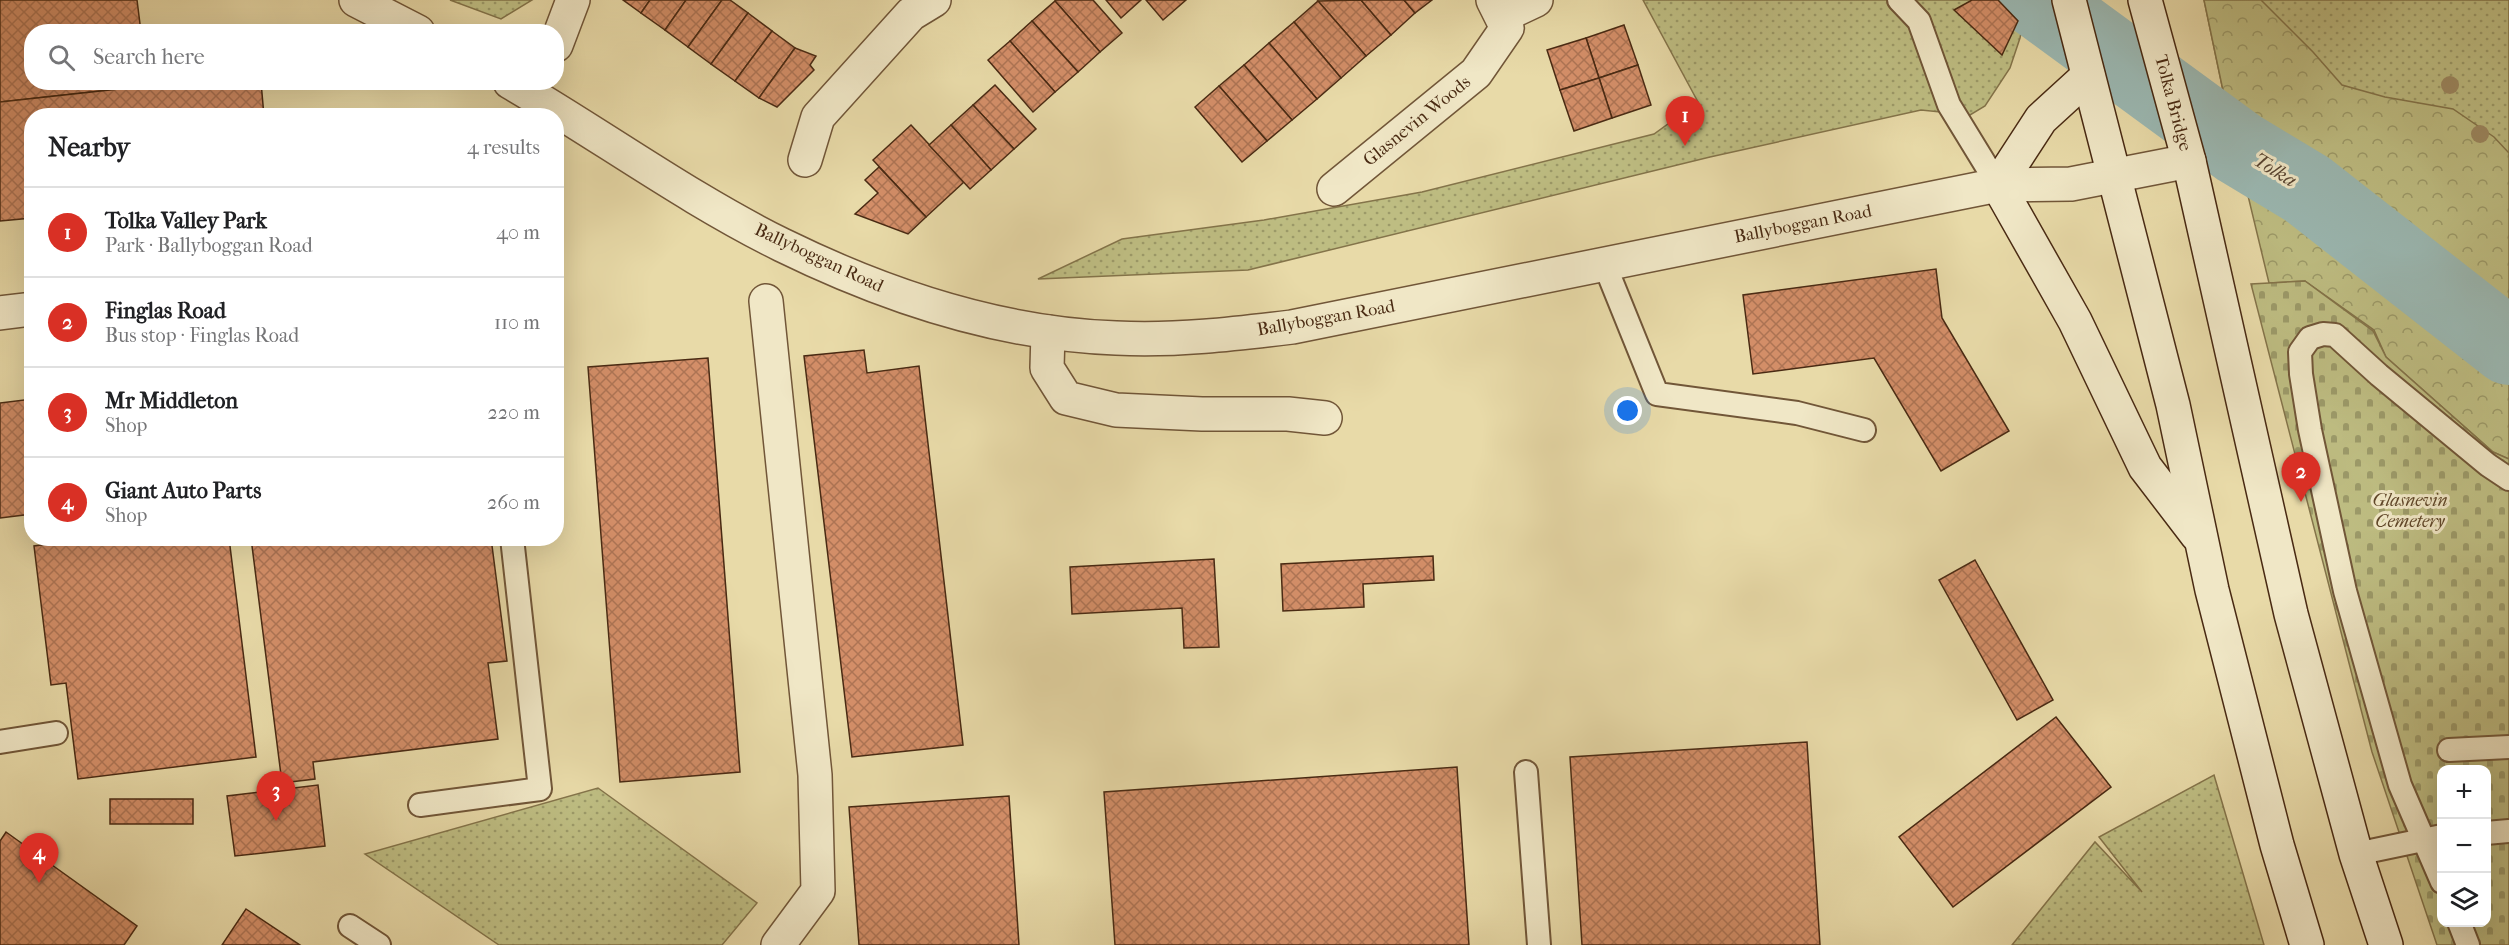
<!DOCTYPE html>
<meta charset="utf-8">
<style>
:root{--surface:#fff;--page:#f2f2f2;--text:#202124;--muted:#757577;--line:#e0e0e0;--accent:#d93025}
body{margin:0;font-family:"IM FELL French Canon",serif;background:var(--page);color:var(--text)}
.controls{position:absolute;right:18px;bottom:18px;display:grid;overflow:hidden;border-radius:12px;box-shadow:0 6px 24px #0002}
.controls button{width:54px;height:54px;display:grid;place-items:center;padding:0;border:0;border-bottom:2px solid var(--line);background:var(--surface);color:var(--text);font:30px sans-serif}
.you{position:absolute;left:1628px;top:411px;width:21px;height:21px;margin:-15px;border:4px solid #fff;border-radius:50%;background:#1a73e8;box-shadow:0 0 0 9px #1a73e833}
.badge{display:grid;place-items:center;width:39px;height:39px;border-radius:50%;background:var(--accent);color:#fff;font-size:20px;font-weight:700}
.pin{position:absolute;translate:-50% -50px;filter:drop-shadow(0 2px 3px #0008)}
.pin::after{content:'';position:absolute;top:32px;width:21px;height:18px;background:inherit;clip-path:polygon(0 0,100% 0,50% 100%)}
.list{margin:0;padding:0;list-style:none}
h2{display:flex;justify-content:space-between;align-items:center;height:78px;margin:0;padding:0 24px;font-size:26px}
h2 small{font-size:20px;font-weight:400;color:var(--muted)}
.list li{display:grid;grid-template-columns:39px 1fr auto;gap:18px;align-items:center;box-sizing:border-box;height:90px;padding:0 24px;border-top:2px solid var(--line)}
.list b{display:block;font-size:22px;white-space:nowrap}
.list p{margin:0;font-size:20px;white-space:nowrap;color:var(--muted)}
.list em{font-size:20px;font-style:normal;color:var(--muted)}
.icon{flex:none;width:33px;height:33px;fill:none;stroke:currentColor;stroke-width:2;stroke-linecap:round;stroke-linejoin:round}
.map{position:relative;flex:none;width:2509px;height:945px;overflow:hidden}
.search{position:absolute;background:var(--surface);box-shadow:0 6px 24px #0002;left:24px;top:24px;width:540px;height:66px;display:flex;align-items:center;gap:15px;box-sizing:border-box;padding:0 21px;border-radius:24px;color:var(--muted);font-size:22px}
.panel{position:absolute;background:var(--surface);box-shadow:0 6px 24px #0002;left:24px;top:108px;width:540px;height:438px;border-radius:24px}
.map>svg:first-child{display:block}
</style>
<div class="map">
<svg width="2509" height="945" viewBox="0 0 2509 945">
<defs>
<pattern id="grass-dots" width="8" height="8" patternUnits="userSpaceOnUse" patternTransform="scale(1.5)"><rect width="8" height="8" fill="#bebd82"/><path d="M2 2h.1M6 6h.1" fill="none" stroke="#9c9a69" stroke-width="1.8" stroke-linecap="round"/></pattern>
<pattern id="forest-crowns" width="20" height="18" patternUnits="userSpaceOnUse" patternTransform="scale(1.5)"><rect width="20" height="18" fill="#bebd82"/><path d="M2 6a3 3 0 1 1 6 0M12 15a3 3 0 1 1 6 0" fill="none" stroke="#9c9a69"/></pattern>
<pattern id="cemetery-stones" width="16" height="16" patternUnits="userSpaceOnUse" patternTransform="scale(1.5)"><rect width="16" height="16" fill="#bebd82"/><path d="M2 7V4a2 2 0 0 1 4 0v3zM10 15v-3a2 2 0 0 1 4 0v3z" fill="#9c9a69"/></pattern>
<pattern id="building-cross-hatch" width="8" height="8" patternUnits="userSpaceOnUse" patternTransform="scale(1.5)"><rect width="8" height="8" fill="#d38e68"/><path d="M0 0l8 8M0 8l8-8" fill="none" stroke="#ad7454"/></pattern>
</defs>
<rect width="100%" height="100%" fill="#e8daa8"/>
<filter id="stains"><feTurbulence type="fractalNoise" baseFrequency=".00333" numOctaves="4"/><feColorMatrix values="0 0 0 0 .2 0 0 0 0 .09 0 0 0 0 .02 0 0 0 .5 -.17"/></filter>
<radialGradient id="worn" r=".72"><stop offset=".6" stop-color="#630" stop-opacity="0"/><stop offset="1" stop-color="#630" stop-opacity=".3"/></radialGradient>
<g fill="url(#grass-dots)" stroke="#84744a" stroke-width="1.5">
<path d="M450,0H532L501,19Z"/>
<path d="M1643,0H2022L2025,13L2020,38L2010,68L1985,106L1970,115L1921,110L1710,157L1248,270L1038,279L1122,239L1264,220L1422,192L1654,134L1698,102Z"/>
<path d="M2204,0H2509V459L2493,452L2386,357L2374,330L2305,281L2225,100Z"/>
<path d="M2214,775L2264,945H2012L2095,842L2142,892L2099,837Z"/>
<path d="M598,788L757,903L722,945H499L365,854Z"/>
</g>
<path fill="url(#forest-crowns)" stroke="#84744a" stroke-width="1.5" d="M2204,0H2261L2313,52L2342,85L2385,97L2453,109L2494,137L2509,153V459L2493,452L2386,357L2374,330L2305,281L2269,283L2225,100Z"/>
<path fill="url(#cemetery-stones)" stroke="#84744a" stroke-width="1.5" fill-rule="evenodd" d="M2305,281L2373,331L2386,357L2493,452L2509,459V945H2437L2372,752L2251,284ZM2442,770H2486V922H2442Z"/>
<g fill="none" stroke-linecap="round" stroke-linejoin="round">
<path stroke="#9bb8b2" stroke-width="76" d="M2037,0L2239,148L2307,189L2509,347"/>
</g>
<g fill="url(#building-cross-hatch)" stroke="#492a13" stroke-width="1.5">
<path d="M0,0H137L141,32H32V82H146V86L0,102Z"/>
<path d="M623,0H650L641,13Z"/>
<path d="M650,0H686L665,30L641,13Z"/>
<path d="M686,0H722L688,47L665,30Z"/>
<path d="M722,0H730L748,13L711,64L688,47Z"/>
<path d="M1056,0H1093L1122,33L1100,52L1055,1Z"/>
<path d="M1106,0H1141L1121,18Z"/>
<path d="M1146,0H1186L1163,20Z"/>
<path d="M1361,0L1391,35L1366,56L1318,1Z"/>
<path d="M1361,0H1404L1415,13L1391,35Z"/>
<path d="M1404,0H1432L1415,13Z"/>
<path d="M1972,0H1998L2018,21L2002,55L1954,10Z"/>
<path d="M1055,1L1100,52L1078,72L1032,21Z"/>
<path d="M1318,1L1366,56L1341,78L1294,22Z"/>
<path d="M748,13L772,31L735,81L711,64Z"/>
<path d="M1032,21L1078,72L1055,92L1010,41Z"/>
<path d="M1294,22L1341,78L1317,99L1269,43Z"/>
<path d="M1624,25L1638,65L1599,78L1586,38Z"/>
<path d="M772,31L795,48L759,98L735,81Z"/>
<path d="M1586,38L1599,78L1560,90L1547,50Z"/>
<path d="M1010,41L1055,92L1033,112L988,60Z"/>
<path d="M1269,43L1317,99L1292,120L1244,65Z"/>
<path d="M795,48L816,56L810,65L814,70L777,107L759,98Z"/>
<path d="M1244,65L1292,120L1267,141L1219,86Z"/>
<path d="M1638,65L1651,105L1612,118L1599,78Z"/>
<path d="M1599,78L1612,118L1574,131L1560,90Z"/>
<path d="M183,82H261L264,116H32V218L0,221V102Z"/>
<path d="M995,85L1036,129L1014,149L973,105Z"/>
<path d="M1219,86L1267,141L1242,162L1195,107Z"/>
<path d="M973,105L1014,149L991,170L951,125Z"/>
<path d="M911,125L964,182L926,217L873,160Z"/>
<path d="M951,125L991,170L970,189L929,145Z"/>
<path d="M879,167L926,217L908,234L855,214L878,193L865,180Z"/>
<path d="M1936,269L1942,318L2009,431L1941,471L1874,358L1753,374L1743,295Z"/>
<path d="M864,350L867,373L919,366L963,745L852,757L804,356Z"/>
<path d="M708,358L740,772L620,782L588,367Z"/>
<path d="M32,399V514L0,518V403Z"/>
<path d="M92,538H229L256,757L78,779L66,683L51,685L34,546Z"/>
<path d="M251,538H491L507,661L488,663L498,739L313,762L315,779L282,783Z"/>
<path d="M1433,556L1434,580L1363,584L1364,607L1283,611L1281,564Z"/>
<path d="M1214,559L1219,647L1184,648L1182,608L1072,614L1070,567Z"/>
<path d="M1975,560L2053,700L2017,720L1939,580Z"/>
<path d="M2056,717L2111,787L1953,907L1899,837Z"/>
<path d="M1807,742L1820,945H1582L1570,757Z"/>
<path d="M1457,767L1469,945H1115L1104,792Z"/>
<path d="M318,785L325,846L235,856L227,796Z"/>
<path d="M1009,796L1019,945H859L849,807Z"/>
<rect x="110" y="799" width="83" height="25"/>
<path d="M6,832L137,926L124,945H0V841Z"/>
<path d="M246,909L300,945H222Z"/>
</g>
<g fill="none" stroke-linecap="round" stroke-linejoin="round">
<g stroke="#715638" stroke-width="26">
<g id="service">
<path d="M1899,0L1919,21L1949,105L1998,185"/>
<path d="M1604,263L1657,394L1797,413L1864,430"/>
<path d="M0,742L56,733"/>
<path d="M2449,750L2509,747"/>
<path d="M1526,772L1539,945"/>
<path d="M420,805L540,789L512,538"/>
<path d="M2486,833L2509,831"/>
<path d="M2356,854L2442,836"/>
<path d="M2442,882L2400,785L2345,591L2310,430L2301,374L2300,352L2310,338L2323,334L2335,335L2379,375L2488,465L2509,479"/>
<path d="M2459,922L2468,945"/>
<path d="M350,926L379,945"/>
</g>
</g>
<g stroke="#715638" stroke-width="36">
<g id="minor">
<path d="M1502,16L1536,0"/>
<path d="M556,45L573,0"/>
<path d="M805,160L818,117L911,14L934,0"/>
<path d="M1334,189L1476,73L1507,28L1493,0"/>
<path d="M766,301L815,775L818,891L778,945"/>
<path d="M0,313L32,309"/>
<path d="M1048,332L1047,368L1066,398L1116,410L1202,414H1288L1325,418"/>
</g>
</g>
<g stroke="#715638" stroke-width="36">
<g id="tertiary">
<path d="M356,0L418,32"/>
<path d="M510,82C601,135 687,198 782,245C886,296 1000,334 1116,338C1175,341 1234,334 1292,327L1998,185L2071,184L2189,161"/>
</g>
</g>
<g stroke="#492a13" stroke-width="36">
<g id="secondary">
<path d="M2069,0L2173,405L2212,590L2277,845L2307,945"/>
<path d="M2145,0L2189,161L2291,614L2356,854L2386,945"/>
<path d="M2088,76L2041,119L1998,185L2075,321L2145,467L2197,535"/>
</g>
</g>
<use href="#service" stroke="#f0e7c6" stroke-width="22"/>
<use href="#minor" stroke="#f0e7c6" stroke-width="33"/>
<use href="#tertiary" stroke="#f0e7c6" stroke-width="33"/>
<use href="#secondary" stroke="#f0e7c6" stroke-width="33"/>
</g>
<g fill="#9d8962">
<circle cx="2450" cy="85" r="9"/>
<circle cx="2480" cy="134" r="9"/>
</g>
<g text-anchor="middle" dominant-baseline="central" stroke-width="6" stroke-linejoin="round" paint-order="stroke">
<g font-size="18" fill="#492a13" stroke="#f0e7c6">
<text transform="translate(2173 103) rotate(75)">Tolka Bridge</text>
<text transform="translate(1417 121) rotate(-39)">Glasnevin Woods</text>
<text transform="translate(1803 224) rotate(-11)">Ballyboggan Road</text>
<text transform="translate(819 258) rotate(25)">Ballyboggan Road</text>
<text transform="translate(1326 318) rotate(-10)">Ballyboggan Road</text>
</g>
<g font-size="18" font-style="italic" fill="#604729" stroke="#f0e7c6">
<text x="2410" y="500">Glasnevin<tspan x="2410" dy="21">Cemetery</tspan></text>
</g>
<g font-size="20" font-style="italic" fill="#594633" stroke="#f0e7c6">
<text transform="translate(2275 170) rotate(31)">Tolka</text>
</g>
</g>
<rect width="100%" height="100%" filter="url(#stains)"/>
<rect width="100%" height="100%" fill="url(#worn)"/>
</svg>
<div class="controls">
<button>+</button>
<button>−</button>
<button><svg class="icon" aria-label="layers" viewBox="0 0 24 24"><path d="M12 4l9 5-9 5-9-5zM3 14l9 5 9-5"/></svg></button>
</div>
<div class="you"></div>
<div class="pin badge" style="left:1685px;top:146px">1</div>
<div class="pin badge" style="left:2301px;top:502px">2</div>
<div class="pin badge" style="left:276px;top:821px">3</div>
<div class="pin badge" style="left:39px;top:883px">4</div>
<div class="search"><svg class="icon" aria-label="search" viewBox="0 0 24 24"><circle cx="10" cy="10" r="6"/><path d="M15 15l6 6"/></svg>Search here</div>
<section class="panel">
<h2>Nearby<small>4 results</small></h2>
<ul class="list">
<li><span class="badge">1</span><div><b>Tolka Valley Park</b><p>Park · Ballyboggan Road</p></div><em>40 m</em></li>
<li><span class="badge">2</span><div><b>Finglas Road</b><p>Bus stop · Finglas Road</p></div><em>110 m</em></li>
<li><span class="badge">3</span><div><b>Mr Middleton</b><p>Shop</p></div><em>220 m</em></li>
<li><span class="badge">4</span><div><b>Giant Auto Parts</b><p>Shop</p></div><em>260 m</em></li>
</ul>
</section>
</div>
